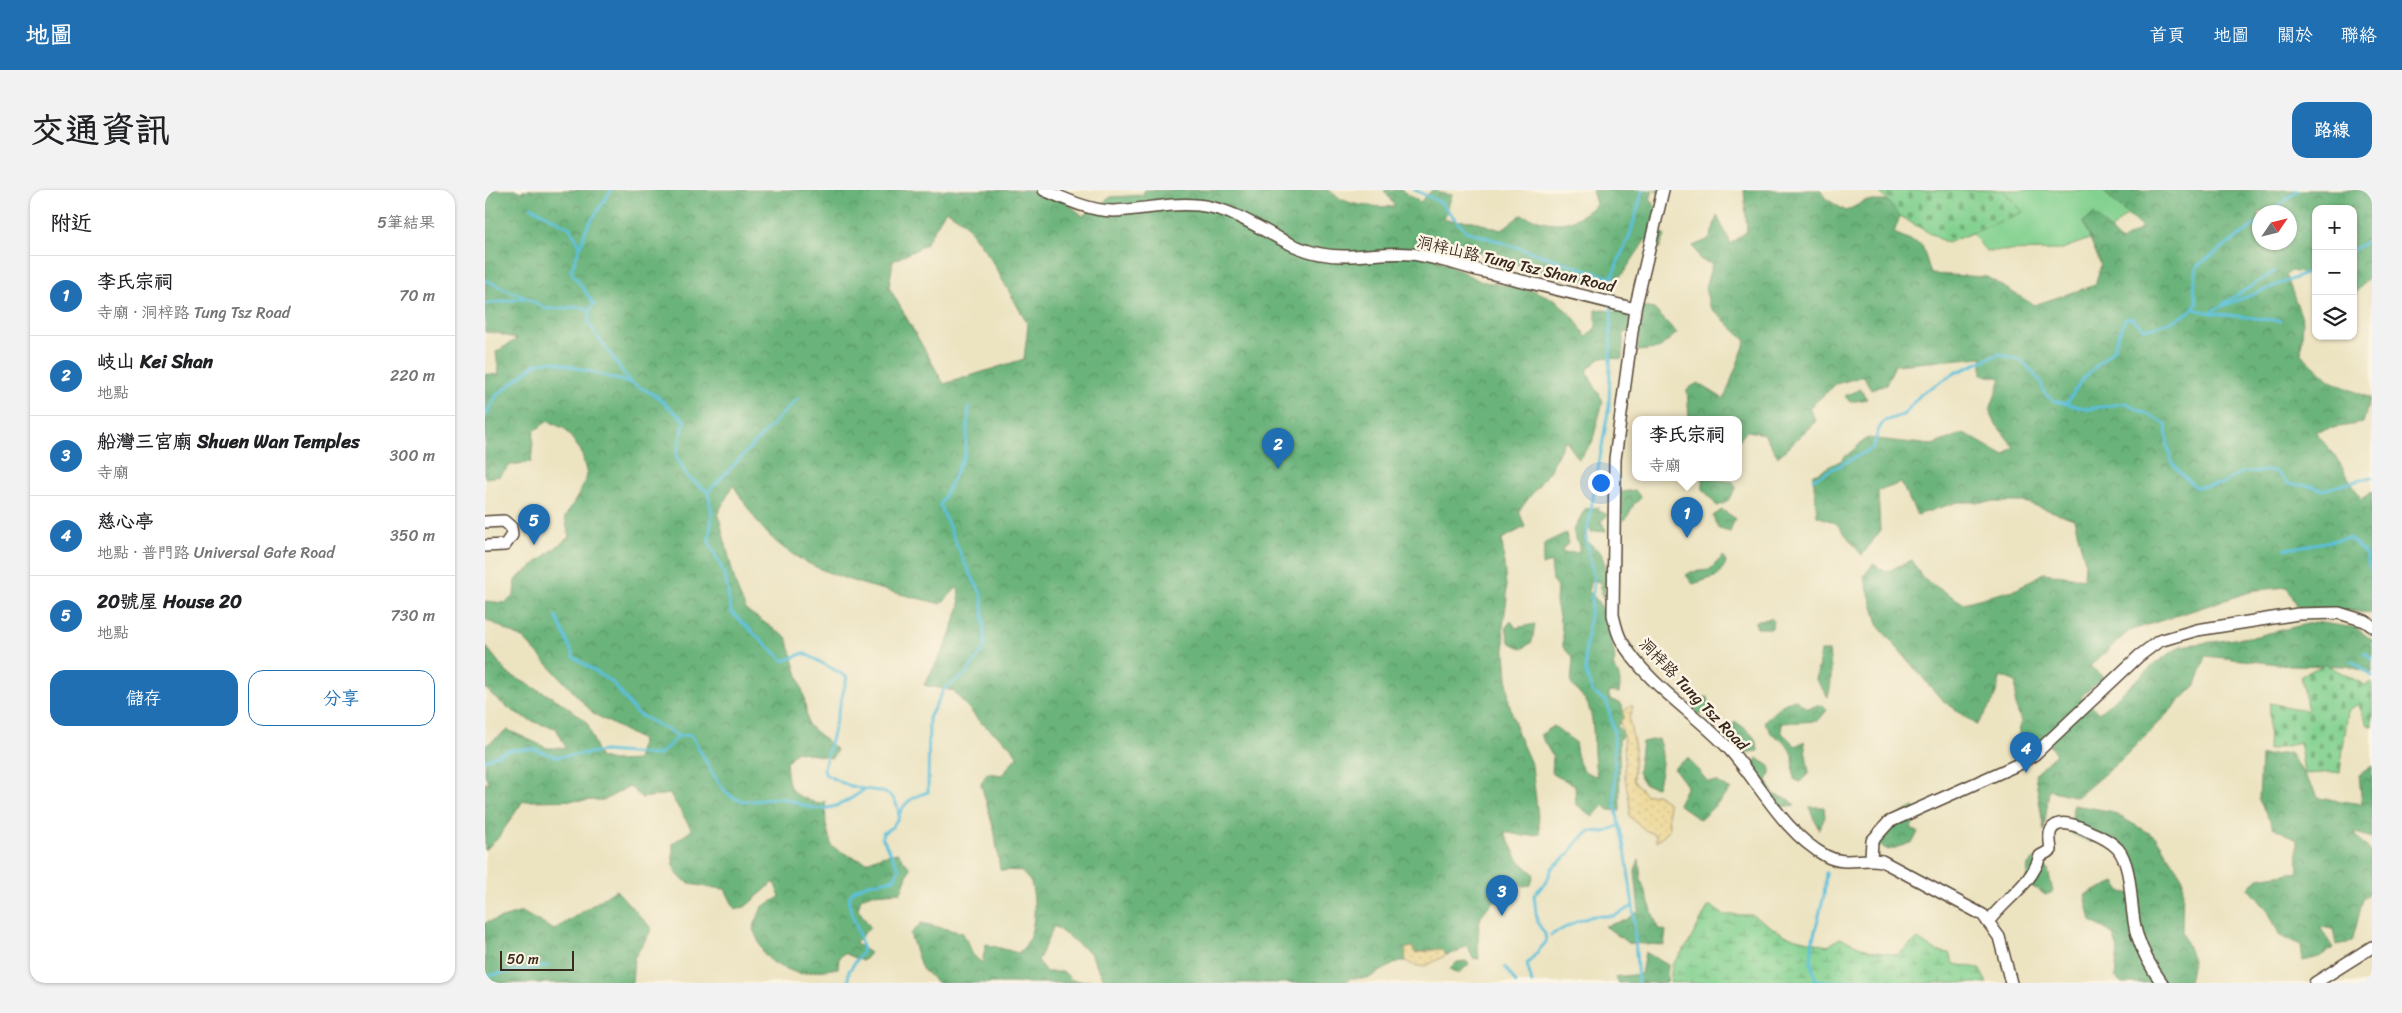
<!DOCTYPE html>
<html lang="zh-TW">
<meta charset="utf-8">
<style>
:root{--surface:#fff;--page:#f2f2f2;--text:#202124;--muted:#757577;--line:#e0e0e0;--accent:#1f6fb2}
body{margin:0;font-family:Sriracha,"LXGW WenKai TC",sans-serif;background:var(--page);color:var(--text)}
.controls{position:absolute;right:15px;top:15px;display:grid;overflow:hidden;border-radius:10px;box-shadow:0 1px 4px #0004}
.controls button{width:45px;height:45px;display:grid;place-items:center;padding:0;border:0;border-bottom:1px solid var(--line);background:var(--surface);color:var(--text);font:25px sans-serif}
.compass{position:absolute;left:1767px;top:15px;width:45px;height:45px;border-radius:50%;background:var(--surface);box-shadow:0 1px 4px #0004;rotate:55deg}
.scale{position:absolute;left:15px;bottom:12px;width:74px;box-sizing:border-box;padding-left:5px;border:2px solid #3b2a1e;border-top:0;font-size:14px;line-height:18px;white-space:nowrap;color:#3b2a1e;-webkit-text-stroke:4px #fcf5e5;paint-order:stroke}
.you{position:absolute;left:1115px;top:292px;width:18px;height:18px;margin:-12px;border:4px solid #fff;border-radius:50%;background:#1a73e8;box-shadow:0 0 0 8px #1a73e833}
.badge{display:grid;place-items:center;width:32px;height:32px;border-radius:50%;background:var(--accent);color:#fff;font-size:16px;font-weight:700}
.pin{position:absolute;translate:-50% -41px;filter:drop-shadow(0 1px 2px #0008)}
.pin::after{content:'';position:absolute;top:26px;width:18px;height:15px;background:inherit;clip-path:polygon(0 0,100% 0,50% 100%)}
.popup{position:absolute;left:1147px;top:226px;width:110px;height:65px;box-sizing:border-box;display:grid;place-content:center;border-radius:10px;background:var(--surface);filter:drop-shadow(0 1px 4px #0005);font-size:16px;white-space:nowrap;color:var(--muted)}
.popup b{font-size:19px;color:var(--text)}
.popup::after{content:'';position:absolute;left:50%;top:100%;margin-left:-10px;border:10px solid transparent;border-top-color:var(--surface)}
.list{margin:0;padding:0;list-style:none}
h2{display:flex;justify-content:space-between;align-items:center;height:65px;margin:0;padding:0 20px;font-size:21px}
h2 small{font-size:16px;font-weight:400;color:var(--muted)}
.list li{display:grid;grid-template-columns:32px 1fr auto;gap:15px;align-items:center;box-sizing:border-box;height:80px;padding:0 20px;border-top:1px solid var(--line)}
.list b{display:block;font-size:19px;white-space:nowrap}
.list p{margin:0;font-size:16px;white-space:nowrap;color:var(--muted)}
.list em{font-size:16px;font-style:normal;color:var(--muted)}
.actions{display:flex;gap:10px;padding:15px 20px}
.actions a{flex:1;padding:11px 0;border:1px solid var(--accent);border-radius:15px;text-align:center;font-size:18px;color:var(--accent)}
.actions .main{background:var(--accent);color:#fff}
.icon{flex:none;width:28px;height:28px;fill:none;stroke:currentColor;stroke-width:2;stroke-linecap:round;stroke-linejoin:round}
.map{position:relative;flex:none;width:1887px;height:793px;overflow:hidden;border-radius:15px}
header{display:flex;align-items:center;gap:30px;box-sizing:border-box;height:70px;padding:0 25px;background:var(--accent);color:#fff}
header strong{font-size:24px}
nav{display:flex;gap:28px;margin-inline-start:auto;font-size:18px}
.intro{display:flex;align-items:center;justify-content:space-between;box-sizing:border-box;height:120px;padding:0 30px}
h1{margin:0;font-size:35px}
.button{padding:12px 22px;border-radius:15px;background:var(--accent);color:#fff;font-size:18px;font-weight:700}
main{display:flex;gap:30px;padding:0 30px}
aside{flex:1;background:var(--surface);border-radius:15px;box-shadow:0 1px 4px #0004}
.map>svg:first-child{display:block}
</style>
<header>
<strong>地圖</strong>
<nav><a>首頁</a><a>地圖</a><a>關於</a><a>聯絡</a></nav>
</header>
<div class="intro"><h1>交通資訊</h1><a class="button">路線</a></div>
<main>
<aside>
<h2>附近<small>5筆結果</small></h2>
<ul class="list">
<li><span class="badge">1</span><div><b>李氏宗祠</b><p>寺廟 · 洞梓路 Tung Tsz Road</p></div><em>70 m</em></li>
<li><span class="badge">2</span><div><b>岐山 Kei Shan</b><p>地點</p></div><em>220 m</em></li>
<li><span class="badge">3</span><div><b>船灣三宮廟 Shuen Wan Temples</b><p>寺廟</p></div><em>300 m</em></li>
<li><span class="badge">4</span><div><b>慈心亭</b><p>地點 · 普門路 Universal Gate Road</p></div><em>350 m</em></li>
<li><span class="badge">5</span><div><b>20號屋 House 20</b><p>地點</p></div><em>730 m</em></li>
</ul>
<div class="actions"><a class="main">儲存</a><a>分享</a></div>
</aside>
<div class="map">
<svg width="1887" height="793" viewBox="0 0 1887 793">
<defs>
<pattern id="forest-crowns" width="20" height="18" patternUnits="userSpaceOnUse" patternTransform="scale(1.25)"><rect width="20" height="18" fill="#6ab37a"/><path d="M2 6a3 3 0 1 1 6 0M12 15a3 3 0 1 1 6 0" fill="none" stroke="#589263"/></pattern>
<pattern id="wetland-marsh" width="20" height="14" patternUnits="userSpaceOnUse" patternTransform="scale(1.25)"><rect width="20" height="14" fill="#83d190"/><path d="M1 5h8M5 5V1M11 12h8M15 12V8" fill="none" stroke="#6caa75"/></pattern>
<pattern id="sand-dots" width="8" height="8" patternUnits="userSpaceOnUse" patternTransform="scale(1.25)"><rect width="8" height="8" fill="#eeda9e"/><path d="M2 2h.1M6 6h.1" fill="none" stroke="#cdbb88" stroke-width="1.8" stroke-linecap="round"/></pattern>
<pattern id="cemetery-stones" width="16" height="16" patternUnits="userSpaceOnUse" patternTransform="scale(1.25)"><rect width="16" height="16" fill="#83d190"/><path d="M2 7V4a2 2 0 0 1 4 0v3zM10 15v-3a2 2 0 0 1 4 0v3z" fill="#6caa75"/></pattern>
</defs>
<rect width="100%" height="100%" fill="#fcf5e5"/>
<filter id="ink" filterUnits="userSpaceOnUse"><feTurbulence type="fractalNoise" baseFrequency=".02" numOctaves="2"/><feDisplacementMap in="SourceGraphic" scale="10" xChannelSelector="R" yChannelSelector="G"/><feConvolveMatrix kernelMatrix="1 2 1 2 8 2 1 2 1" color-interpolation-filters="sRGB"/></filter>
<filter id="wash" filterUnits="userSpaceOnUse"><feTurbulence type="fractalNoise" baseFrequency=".0096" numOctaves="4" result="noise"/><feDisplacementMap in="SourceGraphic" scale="20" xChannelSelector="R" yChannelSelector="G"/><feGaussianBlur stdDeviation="1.12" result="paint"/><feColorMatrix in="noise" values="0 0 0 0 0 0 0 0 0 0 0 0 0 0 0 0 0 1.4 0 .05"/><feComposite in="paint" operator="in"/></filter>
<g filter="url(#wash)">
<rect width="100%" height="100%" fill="#ece3c1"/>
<path fill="#83d190" stroke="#5f7e57" d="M1452,0H1655L1663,4L1624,42L1574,60L1501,61Z"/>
<g fill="url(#forest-crowns)" stroke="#526e4c" fill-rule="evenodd">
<path d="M0,0H31L39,3L37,0H567L598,26L626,7L657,5L660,0H844C862,18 886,16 910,17L899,0H916L935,12L947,0H952L954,3L967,5L959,30L988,31L1016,40L1036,25C1070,35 1082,40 1111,14L1107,0H1184L1181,6L1168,0L1165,10L1178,25L1166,32L1180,46L1174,59L1161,49L1137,85L1117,92L1074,88L1035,76L1012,63L938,62L995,91L1050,101L1071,110L1090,129L1101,147L1111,137V119L1130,122L1133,110H1141L1146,129L1157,133L1156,116L1169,119L1192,143L1173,159L1152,161L1155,142H1139L1137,169L1116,167L1101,181L1118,211L1107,253L1094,269L1080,250L1065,280L1034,321L1040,337L1017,349L1022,408L1018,436L1024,513L1034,547L1047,576L1055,644L1039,646L1019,642L1033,670L1049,684L1046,695L1038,696L1032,691C1021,701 1003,713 996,727C992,735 993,760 994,769L988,768L982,755L973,762L961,765L955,759L929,763L920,759L921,771H914L884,788H865L861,793H621L605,763L569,736L553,771L561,782H579L587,790L605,791L604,793H453L437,779L425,744L436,733L478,743L488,765L497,773L501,754L533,763C551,751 552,713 546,693C544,689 539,685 536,681L515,680L510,644L496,594L502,583L517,585L532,566L526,556L494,531L469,501L439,495L461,455L475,416L473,397L456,414C402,400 330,388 289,350C272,335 260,313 248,295L233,323L251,396L261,420L302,448L319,506L323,535L352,560L347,568L311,561L301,573C304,605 305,602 333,614L340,611L341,635L347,657L369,668L382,672L396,666L413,663L425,678L416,702L387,704L376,708L373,719L385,737L370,753L385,763L378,771L359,763L354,768L353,778L314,784L290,774L279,764L268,739L277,717L295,707L289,692L260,717L250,719L240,699C225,697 197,697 190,680C187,673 188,661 188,653L207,640L185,604L157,608L144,596L120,610L38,611L13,648L0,660V593H4L0,585V556L23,540L62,558H81L71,538C43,533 20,518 0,498V455L22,483L74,511L102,532L114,567L127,571L152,570L157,550L109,524L39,449L0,429V411L20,413L29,406L30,390L84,347L80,327L94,304L102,285L96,261L80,239L63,231L49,241L46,272L26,275L15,286L0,288V184L14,185L11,162L32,149L12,143L0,142ZM461,20L479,32L504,66L543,135L539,169L459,194L404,97L408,71L440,55Z"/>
<path d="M1259,0H1336L1340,8L1361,21L1380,11H1420L1409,43L1437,55L1446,84L1502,87L1549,115L1610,95L1616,75L1598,32L1609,24L1636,51L1657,38L1617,0H1887V86L1886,85L1868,106V19H1831V86L1806,81L1801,85L1818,131L1816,164L1845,191L1885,208L1878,233L1830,241L1854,272L1876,309L1887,302V423L1813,417L1802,397L1771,400L1644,441L1605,476L1619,488L1596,506L1614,523L1671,473L1696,456L1772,446L1830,432L1871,438L1887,450V483L1862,476L1803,475L1721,466L1711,495L1637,569L1592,607L1564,600L1559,641L1550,584L1571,564L1560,549L1531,561L1536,531L1530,515L1531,492L1516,486L1508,512L1492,535L1456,509L1394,437L1379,386L1388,374L1401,382L1427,370L1437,388L1478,413L1532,399L1558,383L1599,389L1600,372L1589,329L1540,312H1473L1432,325L1416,293L1393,301L1395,341L1377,365L1351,333L1332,326L1328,285L1355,271L1382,248L1447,255L1479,243L1519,266L1529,257L1510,233L1505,220L1516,188L1497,185V167L1410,175L1401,195L1386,200L1379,186L1351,194L1324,218L1331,231L1293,267L1279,244L1262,241L1253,251V229H1204L1202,199L1213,193L1239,209L1261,151L1225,117L1220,98L1227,74L1216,70L1208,56L1225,49L1232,26L1246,54L1262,41ZM1774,22H1804V52H1774Z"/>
<path d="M1375,199L1382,209L1365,212L1360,206Z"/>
<path d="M1218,287L1248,292L1251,298C1246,308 1243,313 1232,316L1218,299Z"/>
<path d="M1150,300L1156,308L1149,314L1141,329L1132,333L1131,321L1138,315L1131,309L1132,303Z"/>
<path d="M1114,317L1112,320L1123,325L1116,331L1121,341L1106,342L1104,337L1098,348L1116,363L1121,378L1119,410L1116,405L1115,392L1106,390L1103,401C1120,416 1124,431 1127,453C1128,462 1132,467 1128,476C1135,485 1136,492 1134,503L1124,502V508L1137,515L1139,527L1132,536L1139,544L1134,550L1135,621L1124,620L1118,615L1108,627L1091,614L1090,595L1067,584L1068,567L1055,545L1069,536L1090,552C1093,569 1093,583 1112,586C1106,563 1112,538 1103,515C1100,508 1091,500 1086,494L1088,468L1078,457V445L1071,412L1072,398L1068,391L1066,372L1057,375L1060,353L1081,343L1083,353L1076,362L1094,363V356L1088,341L1100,319Z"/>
<path d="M1237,320L1250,328L1245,342L1234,339L1228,326Z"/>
<path d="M1238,366L1241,373L1233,386L1208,394L1201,385L1206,382L1224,380Z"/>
<path d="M1286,428L1288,430L1287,438H1272L1270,432Z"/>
<path d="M1026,431L1031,438L1050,434L1047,452L1037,459L1024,452L1021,437Z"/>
<path d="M1336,461H1344C1346,477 1348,491 1343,507L1331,490Z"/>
<path d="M1223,507L1224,517L1218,524H1211L1207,514L1212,508Z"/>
<path d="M1309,509L1322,518L1338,515L1342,520L1333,531L1296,533L1297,543L1311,556L1319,551L1324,583L1315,592L1309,589L1308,564L1299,552L1286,543L1279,531L1297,515Z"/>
<path d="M1250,531C1261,540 1273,545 1273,561L1256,563L1240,551L1241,542Z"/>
<path d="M1173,549C1180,565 1177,581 1172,597L1159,594L1153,582L1157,552Z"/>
<path d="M1805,563L1834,608L1877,614L1874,585L1887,576V648L1868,642L1887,663V701L1878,709L1867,752L1851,755L1848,739L1835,737L1848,758L1834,767L1818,771L1816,755L1795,746L1783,721L1764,698L1773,688L1813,682L1812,650L1788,637L1774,610L1776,566Z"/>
<path d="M1203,568L1223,592H1233L1246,600L1215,630L1193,614L1202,596L1189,578Z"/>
<path d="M1272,568L1285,576V584L1282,591L1289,605L1304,609L1310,615L1296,617L1283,606L1264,580Z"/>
<path d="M1588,615L1625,621L1671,647L1698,689L1697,742L1708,770L1704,793H1637L1630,787L1633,759L1628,744L1606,731L1600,705L1630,692L1637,702L1653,705L1646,680L1632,649L1605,652L1586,643Z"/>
<path d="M1324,617H1339L1340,627L1334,640Z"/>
<path d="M1429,617L1439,628L1428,633L1426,639L1433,642L1428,652L1404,660L1393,655L1402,643L1400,633Z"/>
<path d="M1154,669L1156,690L1173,738L1181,741L1179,755L1143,753L1120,736L1141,730L1154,721L1150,681Z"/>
<path d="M1549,669L1557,670L1563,680L1568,702L1560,705L1553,699L1541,696L1543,675Z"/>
<path d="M131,700L167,739L149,768L147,793H0V733L37,722L69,740Z"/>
<path d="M1160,762L1183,775L1182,793H1134L1130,787L1156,784Z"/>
<path d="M981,771L984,774L973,784L965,779L972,772Z"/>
</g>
<path fill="url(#wetland-marsh)" stroke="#5f7e57" d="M1224,715L1239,725H1268L1299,745L1343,756L1355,748L1386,761L1412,765L1433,749L1451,761L1464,763L1469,774L1494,778L1502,793H1185L1187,775L1203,754Z"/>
<g fill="url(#sand-dots)" stroke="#94825e">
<path d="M1145,516H1148L1144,529L1150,559L1148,590L1161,605L1173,604L1183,613L1184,640L1171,652V645L1160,640L1144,626C1147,612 1141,600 1140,587C1138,568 1142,550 1135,532L1139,527L1138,522Z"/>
<path d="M927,757L930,763L955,759L961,765C946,773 937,782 921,771L920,759Z"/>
</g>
<g fill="url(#cemetery-stones)" stroke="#5f7e57">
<path d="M1393,0H1518L1538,22L1462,53L1416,27Z"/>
<path d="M1840,474L1880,495L1887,492V536L1883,535L1873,514L1863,521L1855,582L1819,584L1815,553L1783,560L1785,513L1823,521L1816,486Z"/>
</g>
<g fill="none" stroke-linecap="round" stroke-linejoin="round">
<g stroke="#5cc0da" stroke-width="3">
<path d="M930,0L955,12L981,41L1127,88"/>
<path d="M46,17L85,38L95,56L86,81L109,114L104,121"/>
<path d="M1786,22L1813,0"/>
<path d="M96,56L101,39L126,0"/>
<path d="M1868,60L1887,48"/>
<path d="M0,90L41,108"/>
<path d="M0,114L41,108L61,119L98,117L104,121L105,129L103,133L146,193L170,205L200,231L191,266L203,287L223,302L227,324L224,352L240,385L246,422L299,471L319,463L362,487L339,578L340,584C349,589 359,595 370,597C392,603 412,596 414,627L407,637L398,643L397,647L414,679L409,689C399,692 388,692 378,696C355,704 366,721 372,738C375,746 376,754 378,761L364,781L363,793"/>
<path d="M1738,114L1790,81"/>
<path d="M1708,119L1727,123L1730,119L1831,80"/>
<path d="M1727,123L1795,131"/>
<path d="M1582,213L1596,191L1628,160L1640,129L1646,128L1660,139C1677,134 1703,129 1712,113L1709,99L1712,76L1774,32"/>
<path d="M0,227L11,206L51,174L67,171L145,193"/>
<path d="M1328,289L1388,258L1394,239L1399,231L1418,225L1436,204L1470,183L1514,164L1537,171L1543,177L1555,191L1560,204L1570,211L1603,219L1641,213L1681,234C1683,269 1684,275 1711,297L1738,294L1757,282L1790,281L1804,294L1827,296L1838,300L1887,287"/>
<path d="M223,302L312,209"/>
<path d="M1801,359L1863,348C1870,353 1877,358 1881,366C1884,372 1883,376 1887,382"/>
<path d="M71,426L89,467L128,493L151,523L194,546L206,545C217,562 230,594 246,606C259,616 280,608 295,608C304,609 315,615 324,617C345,623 364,611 380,599"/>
<path d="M1879,462L1887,469"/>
<path d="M1867,471L1887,486"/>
<path d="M0,570L24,560L48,559L73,567L119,561L174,565L194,546"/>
<path d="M414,625C420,611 428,607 443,602L444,528L459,499L482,483L500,456L497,405L479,372L455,315L480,264L484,216"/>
<path d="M1066,745L1091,732L1108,726H1129L1148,716"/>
<path d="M1020,777L1031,793"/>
<path d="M0,786L63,776"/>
<path d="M1331,791L1326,772L1328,749L1339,705L1341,683"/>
<path d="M1047,793L1042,774L1061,752L1060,744L1052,732L1049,705L1062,691L1067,678L1083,665L1091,653L1105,641L1120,642L1133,636"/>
<path d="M1153,793L1148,716L1141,666L1130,615L1129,542L1122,512L1107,502L1101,482L1100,465L1109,391L1101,348L1124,216L1127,88L1134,69L1144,48L1158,0"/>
<path d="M1321,793C1333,791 1342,792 1353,792C1368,793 1372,787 1389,793"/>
</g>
</g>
</g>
<g filter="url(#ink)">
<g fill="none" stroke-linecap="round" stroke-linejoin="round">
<g stroke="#564636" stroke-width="14">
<g id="minor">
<path d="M559,0C580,9 605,21 628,21C660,20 693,10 725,17C765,25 796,57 836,64C866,70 896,61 926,64C952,67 975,76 1000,82C1050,94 1100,106 1150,119"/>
<path d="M1178,0L1150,119L1130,269L1128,425C1130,433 1132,443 1136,450C1162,495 1211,523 1245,560C1275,594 1299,643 1341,666C1359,676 1378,667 1397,671L1498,725L1514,747L1526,793"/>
<path d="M0,332L19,331L26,337L27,345L20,355L0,356"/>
<path d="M1386,668L1387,651L1404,632L1534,574L1550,564L1654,466L1674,451L1712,440L1813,424L1854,423L1880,431L1887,436"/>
<path d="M1503,732C1520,709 1547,694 1555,666L1566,660C1565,650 1561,638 1574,634C1584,632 1595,637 1603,641C1613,645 1626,651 1633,659C1649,679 1644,721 1652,745C1658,763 1666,778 1677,793"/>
<path d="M1830,793L1887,757"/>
</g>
</g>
<use href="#minor" stroke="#fff" stroke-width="11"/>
</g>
</g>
<g text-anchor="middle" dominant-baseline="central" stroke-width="5" stroke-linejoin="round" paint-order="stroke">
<g font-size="16" fill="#3b2a1e" stroke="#fcf5e5">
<text transform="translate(1031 74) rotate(13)">洞梓山路 Tung Tsz Shan Road</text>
<text transform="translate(1209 504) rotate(46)">洞梓路 Tung Tsz Road</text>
</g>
</g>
</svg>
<div class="controls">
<button>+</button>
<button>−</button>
<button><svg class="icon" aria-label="layers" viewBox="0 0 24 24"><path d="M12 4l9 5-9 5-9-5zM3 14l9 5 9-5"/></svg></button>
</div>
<svg class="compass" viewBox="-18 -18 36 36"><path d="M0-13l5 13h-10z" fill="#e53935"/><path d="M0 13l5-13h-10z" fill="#757577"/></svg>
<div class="scale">50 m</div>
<div class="you"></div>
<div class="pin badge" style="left:1202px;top:348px">1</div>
<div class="popup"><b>李氏宗祠</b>寺廟</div>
<div class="pin badge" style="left:793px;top:279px">2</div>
<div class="pin badge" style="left:1017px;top:726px">3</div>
<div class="pin badge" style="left:1541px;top:583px">4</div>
<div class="pin badge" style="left:49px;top:355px">5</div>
</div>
</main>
